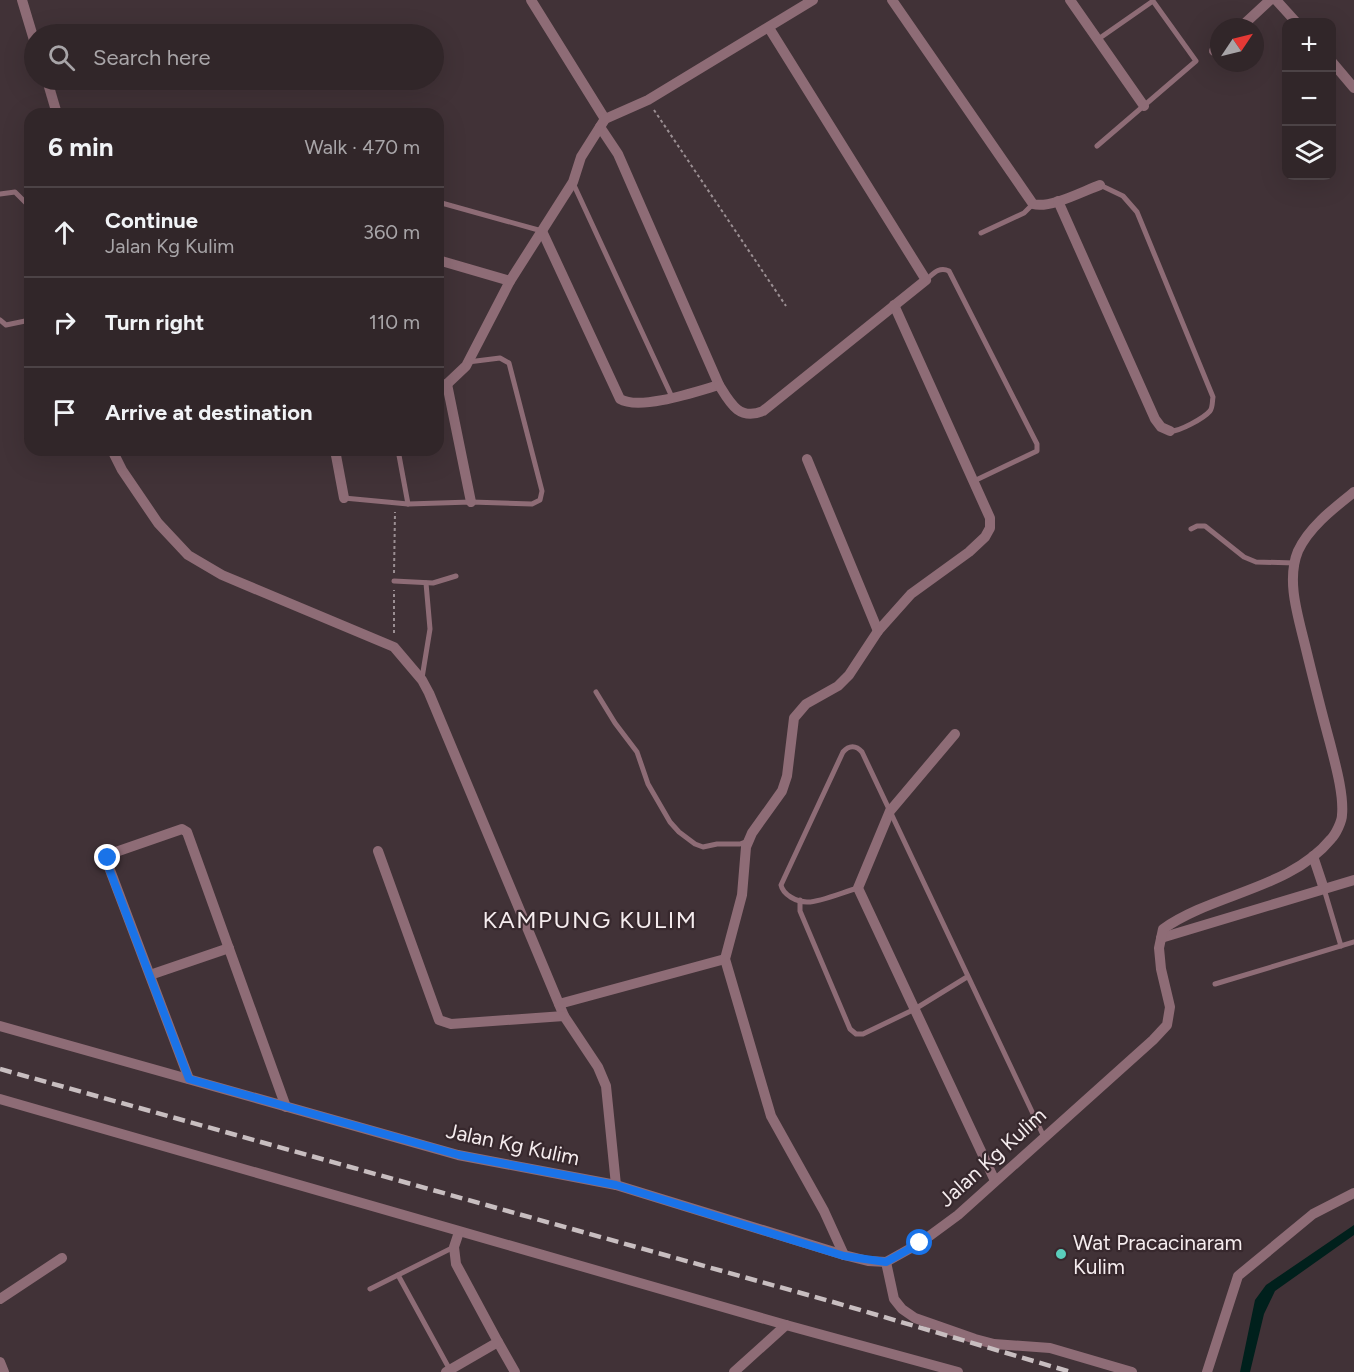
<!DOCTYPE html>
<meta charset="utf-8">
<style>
:root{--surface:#312629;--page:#3d3235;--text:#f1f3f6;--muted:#a8a5a8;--line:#4c4346}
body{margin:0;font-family:Figtree,sans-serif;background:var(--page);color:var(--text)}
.controls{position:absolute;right:18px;top:18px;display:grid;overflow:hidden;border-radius:12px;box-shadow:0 6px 24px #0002}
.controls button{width:54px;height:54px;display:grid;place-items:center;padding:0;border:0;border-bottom:2px solid var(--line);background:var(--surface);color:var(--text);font:30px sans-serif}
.compass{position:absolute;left:1210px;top:18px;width:54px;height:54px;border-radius:50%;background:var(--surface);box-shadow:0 6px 24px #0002;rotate:55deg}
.stop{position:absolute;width:18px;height:18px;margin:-14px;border:4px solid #1a73e8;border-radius:50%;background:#fff}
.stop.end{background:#1a73e8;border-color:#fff;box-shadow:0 2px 6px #0008}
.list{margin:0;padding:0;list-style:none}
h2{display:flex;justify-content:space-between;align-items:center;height:78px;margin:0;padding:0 24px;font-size:26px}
h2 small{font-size:20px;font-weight:400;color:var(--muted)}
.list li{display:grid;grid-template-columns:39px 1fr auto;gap:18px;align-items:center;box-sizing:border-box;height:90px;padding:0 24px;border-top:2px solid var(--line)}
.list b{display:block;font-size:22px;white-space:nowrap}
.list p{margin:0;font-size:20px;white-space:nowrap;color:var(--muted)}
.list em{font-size:20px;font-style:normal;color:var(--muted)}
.icon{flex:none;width:33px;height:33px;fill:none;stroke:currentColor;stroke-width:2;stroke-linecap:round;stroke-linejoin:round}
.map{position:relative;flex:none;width:1354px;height:1372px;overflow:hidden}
.search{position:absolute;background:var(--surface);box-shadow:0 6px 24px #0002;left:24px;top:24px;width:420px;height:66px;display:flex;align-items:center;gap:15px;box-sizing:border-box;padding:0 21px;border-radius:33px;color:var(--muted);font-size:22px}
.panel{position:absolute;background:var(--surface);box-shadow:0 6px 24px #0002;left:24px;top:108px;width:420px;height:348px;border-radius:18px}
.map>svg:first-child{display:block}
</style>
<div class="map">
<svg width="1354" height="1372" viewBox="0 0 1354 1372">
<rect width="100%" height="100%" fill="#413237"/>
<path fill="#00201c" d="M1354,1225V1235L1275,1291L1264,1314L1250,1372H1240L1255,1300L1266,1285Z"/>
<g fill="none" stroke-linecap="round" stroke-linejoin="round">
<g stroke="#9b8f93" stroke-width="2" stroke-dasharray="3 3" stroke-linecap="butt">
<path d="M654,110L786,306"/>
<path d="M394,573L395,512"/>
<path d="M394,633V590"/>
</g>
<g stroke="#8e6c76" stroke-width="5">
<path d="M1097,146L1196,61L1153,1L1097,40"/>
<path d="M573,183L672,397"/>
<path d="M1100,185L1123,196L1137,212L1213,397C1212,402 1213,407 1210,411C1204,418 1179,432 1170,431"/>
<path d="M0,194L15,192L30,207"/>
<path d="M438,202L542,231"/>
<path d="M981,233L1024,213L1033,204"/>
<path d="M926,280C933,274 939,266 949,271L1037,444V451L974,481"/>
<path d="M0,320L6,325L30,320"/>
<path d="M398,450L408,504"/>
<path d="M344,498L408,504L471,502L532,504L540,500L542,491L509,363L500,358L468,362"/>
<path d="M1191,529L1197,526H1205L1244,557L1256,562L1295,563"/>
<path d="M394,581L433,583L456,576"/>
<path d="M422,678L430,629L426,583"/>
<path d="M596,692L615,723L637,752L648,784L670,822L679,832L695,844L703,847L717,844H740L748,841"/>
<path d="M858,888C846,891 818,903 807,902C797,902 783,895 781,885L843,752C849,745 856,745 862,752L1044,1137"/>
<path d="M1324,889L1341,946"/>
<path d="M800,900V911L850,1029L856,1034H863L915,1009L967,977"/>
<path d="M1215,984L1354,942"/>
<path d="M398,1275L450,1370"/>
<path d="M370,1289L454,1247"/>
</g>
<g stroke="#8e6c76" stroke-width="10">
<path d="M22,0L34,40"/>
<path d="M531,0L605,119"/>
<path d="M892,0L1033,204C1050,209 1083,191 1100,185"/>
<path d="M1070,0L1144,106"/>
<path d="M1276,0L1296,22"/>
<path d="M1241,27L1270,0"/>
<path d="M1214,51L1219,47"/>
<path d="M1332,62L1354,88"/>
<path d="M47,80L57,114"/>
<path d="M1058,201L1155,419L1161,427L1170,431"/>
<path d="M542,231L620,399C640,411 698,391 719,385L618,154L600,127"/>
<path d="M438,260L510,281"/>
<path d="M447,384L471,502"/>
<path d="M719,385C730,403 739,421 763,411L926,280L769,28"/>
<path d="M438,386L447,384L466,366L510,281L573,182L581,157L605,119L648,100L813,0"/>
<path d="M112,450L122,470L158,523L188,555L222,575L394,647L422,680L429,693L564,1016L598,1067L606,1086L616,1185"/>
<path d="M335,450L344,498"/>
<path d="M807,459L878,631"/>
<path d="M955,734L890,811L858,888L995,1181"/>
<path d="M378,851L439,1020L451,1024L564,1016"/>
<path d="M1313,856L1324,889"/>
<path d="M1161,938L1354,880"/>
<path d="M150,975L229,948"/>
<path d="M559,1004L725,959"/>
<path d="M0,1026L458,1155L616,1185L844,1255L868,1261L886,1262L920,1243L958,1215L1153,1040L1167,1025L1170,1007L1161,969L1159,948L1163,929C1214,893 1290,889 1331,839C1336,834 1342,821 1342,815C1344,794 1335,763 1330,743C1321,710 1313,678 1305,645C1298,616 1286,580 1298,551C1309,527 1334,508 1354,492"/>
<path d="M189,1079L107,862L110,854L182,829L187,832L286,1107"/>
<path d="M0,1099L786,1325L958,1372"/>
<path d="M844,1255L824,1211L771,1116L725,959L742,895L746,847L752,833L782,791L787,776L794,718L806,704L838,686L849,675L878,631L911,594L969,552L985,537L990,528V518L894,305"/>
<path d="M886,1262L894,1299L902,1309L915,1318L975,1339L994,1344L1050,1348L1132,1372"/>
<path d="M0,1299L62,1258"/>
<path d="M498,1342L515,1372"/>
<path d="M0,1362L4,1372"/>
<path d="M446,1372L498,1342L456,1264L454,1247L459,1232"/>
<path d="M734,1372L786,1325"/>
<path d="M1207,1372L1238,1276L1313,1214L1354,1193"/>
</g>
<path stroke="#c8bec0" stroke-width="4.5" stroke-dasharray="12 6" stroke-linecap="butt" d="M0,1069L833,1302L1071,1372"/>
</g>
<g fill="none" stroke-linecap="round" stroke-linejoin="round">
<path stroke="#1a73e8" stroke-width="8" d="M108,858V866L189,1079L459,1155L616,1185L844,1256L886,1262L920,1243"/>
</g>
<circle fill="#5acebc" stroke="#37282d" stroke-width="2" cx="1061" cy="1254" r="6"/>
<g text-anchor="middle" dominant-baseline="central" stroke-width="4.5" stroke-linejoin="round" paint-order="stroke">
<g font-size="21" fill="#f5ecee" stroke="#37282d">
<text transform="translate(513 1144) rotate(12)">Jalan Kg Kulim</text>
<text transform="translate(992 1157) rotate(-42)">Jalan Kg Kulim</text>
</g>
<g font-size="21" fill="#f5ecee" stroke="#37282d" text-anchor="start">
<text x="1073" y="1242">Wat Pracacinaram<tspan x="1073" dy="24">Kulim</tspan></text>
</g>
<g font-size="24" letter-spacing="1.5" fill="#f5ecee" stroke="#37282d">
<text x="590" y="919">KAMPUNG KULIM</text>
</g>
</g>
</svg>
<div class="controls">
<button>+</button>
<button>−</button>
<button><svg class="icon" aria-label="layers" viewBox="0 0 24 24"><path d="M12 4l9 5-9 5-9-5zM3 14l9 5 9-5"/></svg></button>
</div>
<svg class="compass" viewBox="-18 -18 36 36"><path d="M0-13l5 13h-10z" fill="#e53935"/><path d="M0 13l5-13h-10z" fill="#a8a5a8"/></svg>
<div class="stop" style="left:920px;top:1243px"></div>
<div class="stop end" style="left:108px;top:858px"></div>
<div class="search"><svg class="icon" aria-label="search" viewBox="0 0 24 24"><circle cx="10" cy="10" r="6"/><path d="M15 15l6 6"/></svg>Search here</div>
<section class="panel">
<h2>6 min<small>Walk · 470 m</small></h2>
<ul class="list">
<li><svg class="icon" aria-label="ahead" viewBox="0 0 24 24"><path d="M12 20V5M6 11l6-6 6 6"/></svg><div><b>Continue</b><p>Jalan Kg Kulim</p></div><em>360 m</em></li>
<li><svg class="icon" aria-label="right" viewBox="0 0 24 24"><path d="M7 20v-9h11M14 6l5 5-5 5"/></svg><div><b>Turn right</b></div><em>110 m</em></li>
<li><svg class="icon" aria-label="arrive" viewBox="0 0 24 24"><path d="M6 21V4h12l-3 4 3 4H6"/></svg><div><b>Arrive at destination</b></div></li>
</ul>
</section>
</div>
